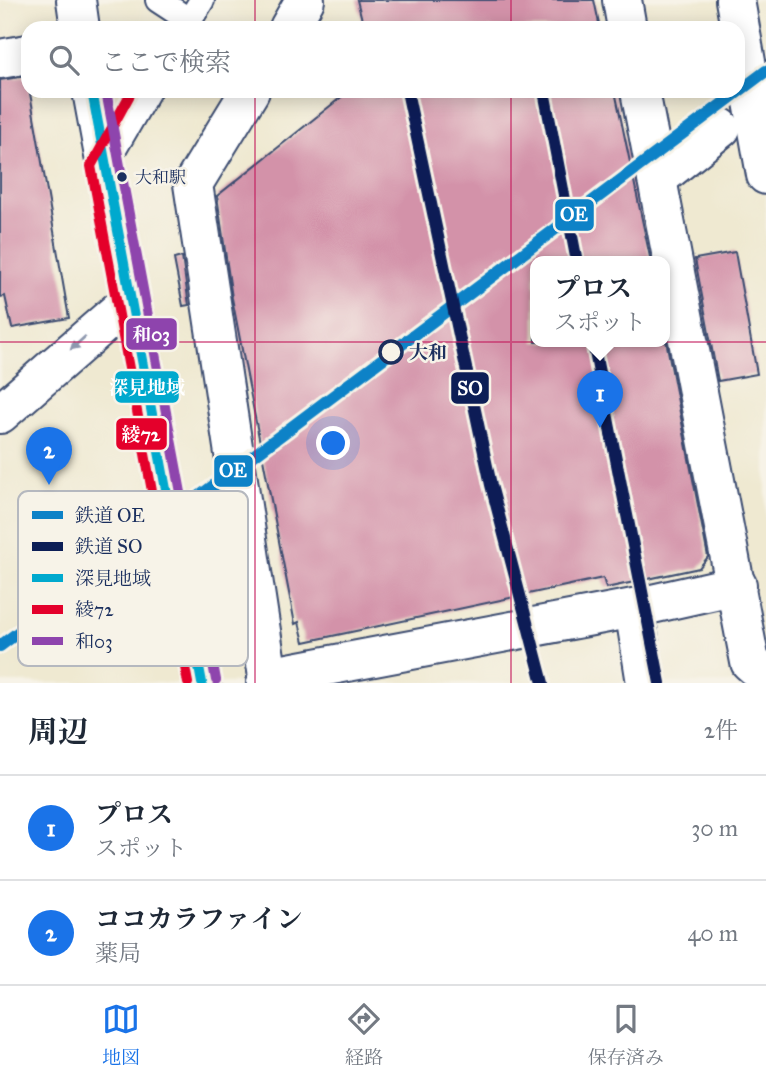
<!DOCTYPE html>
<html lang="ja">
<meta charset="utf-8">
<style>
:root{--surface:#fff;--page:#f2f2f3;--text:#1f2937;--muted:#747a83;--line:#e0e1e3;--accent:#1a73e8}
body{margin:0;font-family:"IM FELL Great Primer","Noto Serif JP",serif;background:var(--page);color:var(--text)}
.you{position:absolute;left:334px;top:444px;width:24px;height:24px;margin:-18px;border:5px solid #fff;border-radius:50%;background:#1a73e8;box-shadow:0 0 0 10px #1a73e833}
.badge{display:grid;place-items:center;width:46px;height:46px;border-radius:50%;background:var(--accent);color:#fff;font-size:23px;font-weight:700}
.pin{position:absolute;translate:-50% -58px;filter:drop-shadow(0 2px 4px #0008)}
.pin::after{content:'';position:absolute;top:37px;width:24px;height:21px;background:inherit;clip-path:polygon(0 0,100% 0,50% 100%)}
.popup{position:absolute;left:530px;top:256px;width:140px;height:91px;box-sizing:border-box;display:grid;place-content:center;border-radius:14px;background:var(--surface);filter:drop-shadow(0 2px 5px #0005);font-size:23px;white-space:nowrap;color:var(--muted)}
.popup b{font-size:26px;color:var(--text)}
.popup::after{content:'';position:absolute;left:50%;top:100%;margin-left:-14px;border:14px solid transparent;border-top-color:var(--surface)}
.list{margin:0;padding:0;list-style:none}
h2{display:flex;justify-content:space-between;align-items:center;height:91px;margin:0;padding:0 28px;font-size:30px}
h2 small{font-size:23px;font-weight:400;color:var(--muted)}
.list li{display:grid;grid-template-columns:46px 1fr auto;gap:21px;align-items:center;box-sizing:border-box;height:105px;padding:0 28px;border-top:2px solid var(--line)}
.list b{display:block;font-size:26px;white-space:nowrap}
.list p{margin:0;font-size:23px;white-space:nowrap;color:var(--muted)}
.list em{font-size:23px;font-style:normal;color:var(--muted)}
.icon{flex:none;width:38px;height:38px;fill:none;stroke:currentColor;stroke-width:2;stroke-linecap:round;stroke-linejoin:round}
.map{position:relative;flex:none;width:766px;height:683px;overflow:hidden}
.search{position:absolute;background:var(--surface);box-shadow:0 4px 18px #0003;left:21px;right:21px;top:21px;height:77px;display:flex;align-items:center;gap:18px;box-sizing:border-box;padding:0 24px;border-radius:21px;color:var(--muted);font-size:26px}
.sheet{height:301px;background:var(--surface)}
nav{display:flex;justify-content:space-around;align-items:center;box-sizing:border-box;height:98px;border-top:2px solid var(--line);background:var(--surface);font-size:19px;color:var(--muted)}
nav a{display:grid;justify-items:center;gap:4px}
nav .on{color:var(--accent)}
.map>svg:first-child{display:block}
</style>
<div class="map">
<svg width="766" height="683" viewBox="0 0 766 683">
<rect width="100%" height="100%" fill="#f7f3e8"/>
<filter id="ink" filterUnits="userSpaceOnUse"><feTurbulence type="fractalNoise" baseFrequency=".0143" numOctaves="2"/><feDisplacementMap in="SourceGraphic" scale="14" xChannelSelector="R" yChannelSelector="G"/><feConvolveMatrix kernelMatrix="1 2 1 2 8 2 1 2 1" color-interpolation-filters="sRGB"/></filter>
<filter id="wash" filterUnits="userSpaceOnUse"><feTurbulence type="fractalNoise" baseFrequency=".00686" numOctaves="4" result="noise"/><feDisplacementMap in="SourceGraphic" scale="28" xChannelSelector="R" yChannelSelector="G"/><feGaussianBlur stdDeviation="1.57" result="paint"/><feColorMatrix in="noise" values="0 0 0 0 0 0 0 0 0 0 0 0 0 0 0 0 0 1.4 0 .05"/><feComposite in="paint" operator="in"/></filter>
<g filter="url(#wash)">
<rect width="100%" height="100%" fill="#efe9d1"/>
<g id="blocks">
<g fill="#d392a9">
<path d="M357,0H594L600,28H364Z"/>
<path d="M27,76L69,318L12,328L5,296L0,297V80Z"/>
<path d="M349,91H615L651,262H535V342H665V335L708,557L699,568L606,588L603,578L304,642L299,622L295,624L232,298L217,196Z"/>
<path d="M735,252L757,374L718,381L695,259Z"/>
<path d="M182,257L189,305L183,306L174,259Z"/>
</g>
</g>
</g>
<g filter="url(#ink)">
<use href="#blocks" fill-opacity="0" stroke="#3b4b6f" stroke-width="2"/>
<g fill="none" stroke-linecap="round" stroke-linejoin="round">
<g stroke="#3b4b6f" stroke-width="28">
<g id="lane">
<path d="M158,0L190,21"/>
<path d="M185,28L202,0"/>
<path d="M105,165L148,91"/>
</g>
</g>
<g stroke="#3b4b6f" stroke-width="42">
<g id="street">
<path d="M76,0L80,28"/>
<path d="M622,0L627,28"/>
<path d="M735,0L766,175"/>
<path d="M289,28L305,0"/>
<path d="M0,59L28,54"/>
<path d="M92,91L202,683"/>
<path d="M250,91L193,184L268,677L266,683"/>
<path d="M640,91L750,662L766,676"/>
<path d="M657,179L721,128"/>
<path d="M0,414L131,300"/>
<path d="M634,608L646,683"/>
<path d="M268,677L634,608L737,585"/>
</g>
</g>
<use href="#lane" stroke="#fff" stroke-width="24"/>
<use href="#street" stroke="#fff" stroke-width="38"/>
<g stroke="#f7f3e8" stroke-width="16">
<path id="bus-1" d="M92,91L202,683"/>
</g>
<g stroke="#f7f3e8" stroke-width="16">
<path id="bus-2" d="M132,91L91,166L188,683"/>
</g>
<g stroke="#f7f3e8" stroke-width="16">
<path id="bus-3" d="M106,91L216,680"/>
</g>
<use href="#bus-1" stroke="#00a9ce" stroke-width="10"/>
<use href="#bus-2" stroke="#e4002b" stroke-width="10"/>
<use href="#bus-3" stroke="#8e44ad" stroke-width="10"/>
<g stroke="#f7f3e8" stroke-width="18">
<path id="rail-1" d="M0,646L766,71"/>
</g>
<g stroke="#f7f3e8" stroke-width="18">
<g id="rail-2">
<path d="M407,91L491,485L543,683"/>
<path d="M544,91L577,262"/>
<path d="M593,342L660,683"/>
</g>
</g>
<use href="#rail-1" stroke="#0d82c7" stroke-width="12"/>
<use href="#rail-2" stroke="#0c1e56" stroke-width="12"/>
</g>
<defs><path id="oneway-solid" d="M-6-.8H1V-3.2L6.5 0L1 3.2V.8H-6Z" transform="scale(1.75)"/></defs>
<use fill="#8d97ae" href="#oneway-solid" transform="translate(78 343) rotate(138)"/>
</g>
<path fill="none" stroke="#c2185b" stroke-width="2" stroke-opacity="0.55" d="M255,0V28M511,0V28M255,91V683M511,91V683M0,342H766"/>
<circle fill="#1b2f5e" stroke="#f7f3e8" stroke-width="2.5" cx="122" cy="177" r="6"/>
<circle fill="#f7f3e8" stroke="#1b2f5e" stroke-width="3.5" cx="391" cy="352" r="11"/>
<g text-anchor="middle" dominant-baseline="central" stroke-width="5" stroke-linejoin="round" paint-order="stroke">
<g font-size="17" fill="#1b2f5e" stroke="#f7f3e8" text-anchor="start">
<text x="135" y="177">大和駅</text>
</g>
<g font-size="19" font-weight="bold" fill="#1b2f5e" stroke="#f7f3e8" text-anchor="start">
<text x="409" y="352">大和</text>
</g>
</g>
<rect x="18" y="491" width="230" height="175" rx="10" fill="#f7f3e8" stroke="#b5b8bf" stroke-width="2"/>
<rect x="32" y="511" width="31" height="8" fill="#0d82c7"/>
<rect x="32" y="542" width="31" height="9" fill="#0c1e56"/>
<rect x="32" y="574" width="31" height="8" fill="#00a9ce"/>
<rect x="32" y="605" width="31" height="9" fill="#e4002b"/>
<rect x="32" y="637" width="31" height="8" fill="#8e44ad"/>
<g font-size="19" fill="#1b2f5e">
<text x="75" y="522">鉄道 OE</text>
<text x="75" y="553">鉄道 SO</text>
<text x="75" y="585">深見地域</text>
<text x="75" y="616">綾72</text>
<text x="75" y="648">和03</text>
</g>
<g stroke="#f7f3e8" stroke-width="2.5">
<rect x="554" y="198" width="41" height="34" rx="7" fill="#0d82c7"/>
<rect x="125" y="317" width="53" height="34" rx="7" fill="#8e44ad"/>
<rect x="114" y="370" width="66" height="34" rx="7" fill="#00a9ce"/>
<rect x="450" y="371" width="40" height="34" rx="7" fill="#0c1e56"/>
<rect x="115" y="417" width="53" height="34" rx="7" fill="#e4002b"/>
<rect x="213" y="454" width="41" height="34" rx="7" fill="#0d82c7"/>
</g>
<g font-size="19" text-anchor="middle" font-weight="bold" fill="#fff">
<text x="574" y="221">OE</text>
<text x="151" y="341">和03</text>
<text x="147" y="394">深見地域</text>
<text x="470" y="395">SO</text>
<text x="141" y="441">綾72</text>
<text x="233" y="477">OE</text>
</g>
</svg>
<div class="you"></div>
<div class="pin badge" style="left:600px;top:428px">1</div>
<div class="popup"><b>プロス</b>スポット</div>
<div class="pin badge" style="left:49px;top:485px">2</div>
<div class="search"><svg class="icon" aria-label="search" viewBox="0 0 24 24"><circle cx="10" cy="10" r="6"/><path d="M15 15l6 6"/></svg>ここで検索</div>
</div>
<section class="sheet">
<h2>周辺<small>2件</small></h2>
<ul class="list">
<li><span class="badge">1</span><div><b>プロス</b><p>スポット</p></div><em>30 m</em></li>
<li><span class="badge">2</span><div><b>ココカラファイン</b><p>薬局</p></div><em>40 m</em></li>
</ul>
</section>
<nav>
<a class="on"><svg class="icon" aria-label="map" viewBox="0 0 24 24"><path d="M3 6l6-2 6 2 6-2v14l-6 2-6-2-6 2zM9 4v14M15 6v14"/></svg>地図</a>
<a><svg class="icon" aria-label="directions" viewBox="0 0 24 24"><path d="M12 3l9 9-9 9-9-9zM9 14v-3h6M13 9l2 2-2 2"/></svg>経路</a>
<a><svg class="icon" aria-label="saved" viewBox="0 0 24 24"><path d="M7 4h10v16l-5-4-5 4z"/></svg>保存済み</a>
</nav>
